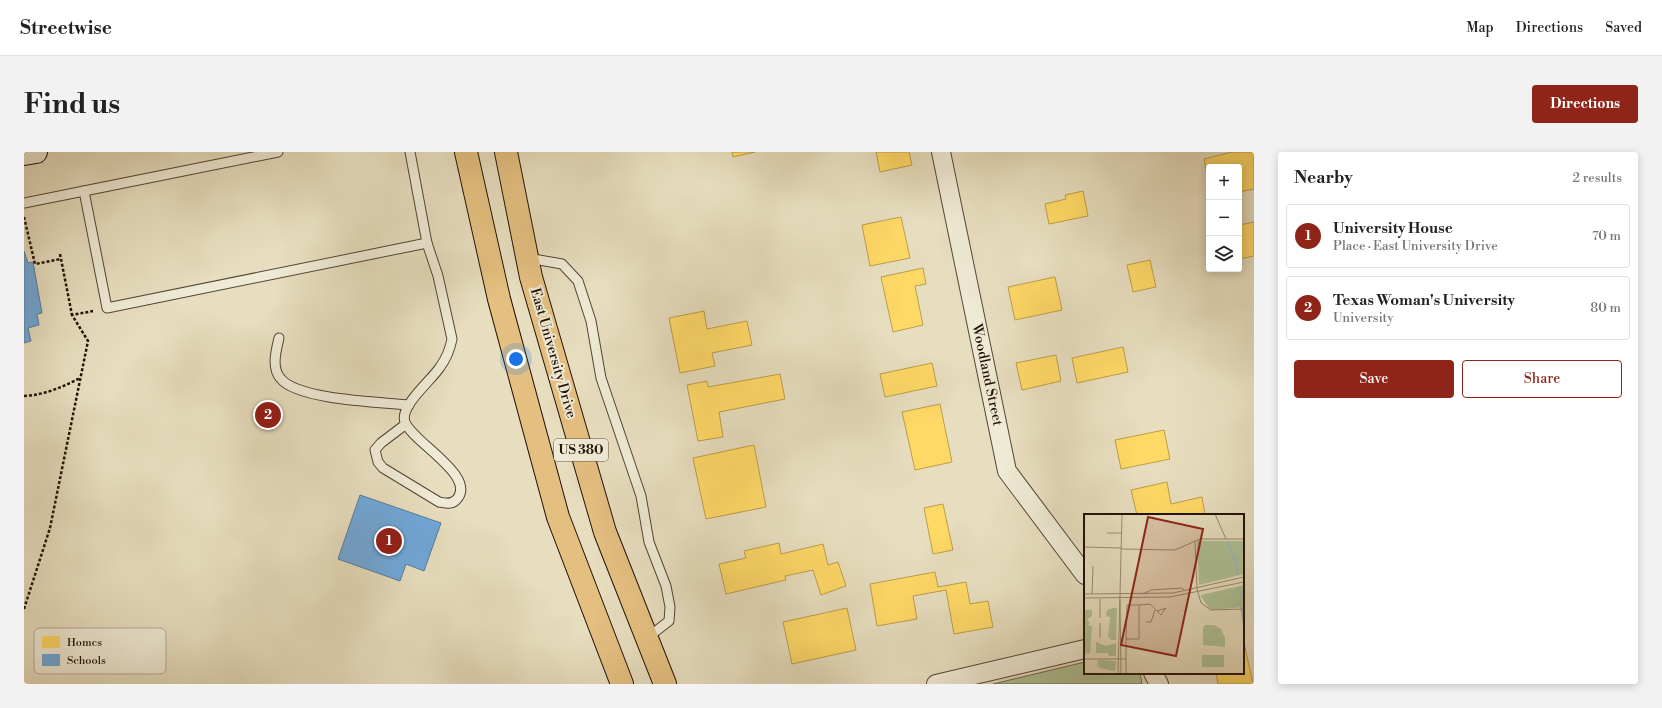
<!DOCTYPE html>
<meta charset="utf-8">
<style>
:root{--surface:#fff;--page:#f2f2f2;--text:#222;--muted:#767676;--line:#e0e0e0;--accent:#8f2418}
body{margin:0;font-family:"Libre Bodoni",serif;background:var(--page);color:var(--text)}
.controls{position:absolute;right:12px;top:12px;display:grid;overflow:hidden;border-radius:4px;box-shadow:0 2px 10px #0003}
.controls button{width:36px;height:36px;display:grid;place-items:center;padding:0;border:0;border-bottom:1px solid var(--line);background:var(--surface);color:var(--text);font:20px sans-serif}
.you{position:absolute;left:492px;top:207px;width:14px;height:14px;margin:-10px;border:3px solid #fff;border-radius:50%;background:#1a73e8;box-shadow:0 0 0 6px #1a73e833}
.badge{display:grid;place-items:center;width:26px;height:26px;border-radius:50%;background:var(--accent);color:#fff;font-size:13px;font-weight:700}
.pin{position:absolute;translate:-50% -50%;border:2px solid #fff;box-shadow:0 1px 4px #0006}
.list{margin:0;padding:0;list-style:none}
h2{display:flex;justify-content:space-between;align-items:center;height:52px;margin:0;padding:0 16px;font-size:17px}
h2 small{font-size:13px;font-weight:400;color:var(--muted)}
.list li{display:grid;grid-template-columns:26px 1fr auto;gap:12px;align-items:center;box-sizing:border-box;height:64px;margin:0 8px 8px;padding:0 8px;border:1px solid var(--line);border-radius:4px}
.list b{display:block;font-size:15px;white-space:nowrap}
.list p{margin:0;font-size:13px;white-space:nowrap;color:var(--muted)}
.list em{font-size:13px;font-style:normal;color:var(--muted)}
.actions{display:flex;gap:8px;padding:12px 16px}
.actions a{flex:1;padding:9px 0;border:1px solid var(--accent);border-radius:4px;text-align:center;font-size:14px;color:var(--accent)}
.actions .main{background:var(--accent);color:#fff}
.icon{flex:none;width:22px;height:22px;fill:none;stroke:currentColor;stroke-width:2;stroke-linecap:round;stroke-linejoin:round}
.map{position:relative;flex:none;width:1230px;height:532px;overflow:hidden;border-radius:4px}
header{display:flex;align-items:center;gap:24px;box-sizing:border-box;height:56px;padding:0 20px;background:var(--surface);border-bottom:1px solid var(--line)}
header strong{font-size:19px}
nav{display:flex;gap:22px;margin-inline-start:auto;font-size:14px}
.intro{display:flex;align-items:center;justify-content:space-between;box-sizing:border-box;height:96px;padding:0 24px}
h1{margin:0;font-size:28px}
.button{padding:10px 18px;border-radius:4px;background:var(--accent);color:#fff;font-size:14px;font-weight:700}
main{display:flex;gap:24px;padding:0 24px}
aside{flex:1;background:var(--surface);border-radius:4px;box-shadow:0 2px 10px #0003}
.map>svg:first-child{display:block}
</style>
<header>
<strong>Streetwise</strong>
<nav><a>Map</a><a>Directions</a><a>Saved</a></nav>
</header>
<div class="intro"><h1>Find us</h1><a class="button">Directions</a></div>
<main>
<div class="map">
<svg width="1230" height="532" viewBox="0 0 1230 532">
<rect width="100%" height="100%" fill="#e7debf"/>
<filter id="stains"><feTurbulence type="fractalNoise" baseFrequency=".005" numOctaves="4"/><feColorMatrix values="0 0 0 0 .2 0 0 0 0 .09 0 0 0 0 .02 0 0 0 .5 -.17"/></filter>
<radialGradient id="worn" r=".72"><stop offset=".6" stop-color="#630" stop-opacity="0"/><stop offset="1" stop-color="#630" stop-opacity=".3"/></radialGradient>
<path fill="#afc296" stroke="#686a4e" d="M1061,510V521H1116L1118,532H969Z"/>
<g fill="#ffd966" stroke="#bd9d4a">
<path d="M708,0H731L709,5Z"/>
<path d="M852,0H885L888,13L856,20Z"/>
<path d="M1208,0H1230V37L1215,40V15H1185V35L1180,7Z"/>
<path d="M1059,39L1064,64L1025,72L1021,52L1042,47L1041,43Z"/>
<path d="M877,65L886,106L846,114L838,73Z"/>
<path d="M1230,70V104L1215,107V73Z"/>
<path d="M1126,108L1132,135L1109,140L1103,113Z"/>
<path d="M899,116L902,132L891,134L899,173L869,180L857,125Z"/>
<path d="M1031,125L1038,158L991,168L984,135Z"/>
<path d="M680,159L683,177L723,169L728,193L688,201L691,214L656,221L645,166Z"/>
<path d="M1099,195L1104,220L1053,231L1048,206Z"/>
<path d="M1032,203L1037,229L998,238L992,211Z"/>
<path d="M908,211L913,234L861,245L856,222Z"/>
<path d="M756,222L761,247L695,260L699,285L674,289L663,233L683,229L684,235Z"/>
<path d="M916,252L928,310L891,318L878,260Z"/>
<path d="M1140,278L1146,307L1097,317L1091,288Z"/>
<path d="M730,293L742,355L682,367L669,306Z"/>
<path d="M1143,330L1147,352L1178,345L1181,363H1113L1107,338Z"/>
<path d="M919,352L929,398L909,402L900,356Z"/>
<path d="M755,391L757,402L799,392L804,413L814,410L822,434L797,443L789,418L761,424L762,428L702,442L695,412L722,406L720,399Z"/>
<path d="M911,420L914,435L942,430L946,452L964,449L969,475L930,482L922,438L889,444L893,467L853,474L846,432Z"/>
<path d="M823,456L832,498L768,512L759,470Z"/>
<path d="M1219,486L1229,532H1194L1192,521H1219Z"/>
</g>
<g fill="#6fa8dc" stroke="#587b9c">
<path d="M0,99L4,111L9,110L18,161L13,162L15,173L4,176L7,189L0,191Z"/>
<path d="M336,343L417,371L400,419L382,412L376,429L314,407Z"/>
</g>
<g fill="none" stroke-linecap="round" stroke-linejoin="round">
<g stroke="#534535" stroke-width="11">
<g id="lane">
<path d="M254,0L60,39L83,156L403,91L386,0"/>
<path d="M0,51L60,39"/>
<path d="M504,106L538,112L554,129L567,169L577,226L617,344L625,390L642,434L646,455L645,469L623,486"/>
<path d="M255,186C252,199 247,216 257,227C275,248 356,250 385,253"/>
<path d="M382,272L357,291L351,298L354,310L359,316L415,350C421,351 427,353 432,348C455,325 388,290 381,270C375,254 408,228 416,215C422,207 426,197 428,187L414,124L403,91"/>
</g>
</g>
<g stroke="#534535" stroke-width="20">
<g id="street">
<path d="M917,0L983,319L1061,423"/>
<path d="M1129,521L1135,532"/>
<path d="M912,532L1061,497"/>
</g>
</g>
<g stroke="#221207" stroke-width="24">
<path id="secondary" d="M0,2L12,0"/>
</g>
<g stroke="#221207" stroke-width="24">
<g id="primary">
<path d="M442,0L475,147L534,365L598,532"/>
<path d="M482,0L507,125L581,380L641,532"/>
</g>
</g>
<g stroke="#221207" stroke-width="2.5" stroke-dasharray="3 2" stroke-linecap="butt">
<path d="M0,65L11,112L37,107"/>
<path d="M36,102L48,163"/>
<path d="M0,244C20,243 39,235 56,226"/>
<path d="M0,457L26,376L64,189L48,163L69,159"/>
</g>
<use href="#lane" stroke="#efead5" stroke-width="9"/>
<use href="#street" stroke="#efead5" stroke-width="18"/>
<use href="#secondary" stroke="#efead5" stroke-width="22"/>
<use href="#primary" stroke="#e4bf80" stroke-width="22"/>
</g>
<g text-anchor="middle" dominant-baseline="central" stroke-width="4" stroke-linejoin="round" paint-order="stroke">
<rect fill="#efead5" stroke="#605345" stroke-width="1" x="530" y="287" width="54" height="22" rx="3"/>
<g font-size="13" font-weight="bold" fill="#221207">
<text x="557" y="298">US 380</text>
</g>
<g font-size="14" fill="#221207" stroke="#efead5">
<text transform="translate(529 201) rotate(74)">East University Drive</text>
<text transform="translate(963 223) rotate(78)">Woodland Street</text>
</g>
</g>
<g transform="translate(1060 362)">
<rect width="160" height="160" fill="#e7debf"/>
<path d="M113,27H160V60L115,71ZM160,71V93L129,96L125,94L118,84L117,81ZM29,94H33L32,126H27L24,122L26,103L22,102L23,96ZM0,96H8V102L3,105L6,110L3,111L8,112L6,139L0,140ZM121,111H130L137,115L141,124V133L119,131V114ZM12,128L22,132L32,129V142H25L24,139H12ZM118,141H140V153H118ZM14,146L32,147L31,157L15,154L16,149L13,154Z" fill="#afc296"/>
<path fill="none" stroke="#9ababb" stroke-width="2" d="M143,27L153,51V61M155,74L160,87M160,91L157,92L160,111"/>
<path fill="none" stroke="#988c75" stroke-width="1" d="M131,0L142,25M23,19H37M111,27L113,75L117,89L127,96L160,95M0,33L37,34M37,35L91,36L116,25H160M0,80L89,79L160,63M8,80L9,52M59,80L67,76L98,74L101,77M0,84L86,83L160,68M36,85L37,160M43,91H55V125H42ZM55,91L66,90L73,97L82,94L77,101L73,97M16,104V85M62,108H67L71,96M16,124V109M0,145H42M34,160L38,0M42,160V125"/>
<path fill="#8f2418" fill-opacity="0.15" stroke="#8f2418" stroke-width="2" d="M64,3L119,15L92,142L37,131Z"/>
<rect width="160" height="160" fill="none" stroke="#221207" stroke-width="2"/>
</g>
<rect x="10" y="476" width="132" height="46" rx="6" fill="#efead5" stroke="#b2a997" stroke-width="1"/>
<rect x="18" y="484" width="18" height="12" fill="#ffd966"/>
<rect x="18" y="502" width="18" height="12" fill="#6fa8dc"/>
<g font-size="11" fill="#221207">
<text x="43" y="494">Homes</text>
<text x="43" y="512">Schools</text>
</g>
<rect width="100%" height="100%" filter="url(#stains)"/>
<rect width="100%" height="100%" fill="url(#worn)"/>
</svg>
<div class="controls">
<button>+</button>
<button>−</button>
<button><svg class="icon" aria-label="layers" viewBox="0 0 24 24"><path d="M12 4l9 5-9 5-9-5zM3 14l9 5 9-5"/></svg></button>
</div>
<div class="you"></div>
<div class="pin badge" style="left:365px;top:389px">1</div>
<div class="pin badge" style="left:244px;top:263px">2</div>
</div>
<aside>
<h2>Nearby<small>2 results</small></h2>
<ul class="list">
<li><span class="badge">1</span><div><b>University House</b><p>Place · East University Drive</p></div><em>70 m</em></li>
<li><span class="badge">2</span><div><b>Texas Woman's University</b><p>University</p></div><em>80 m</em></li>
</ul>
<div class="actions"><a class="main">Save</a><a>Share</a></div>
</aside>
</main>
